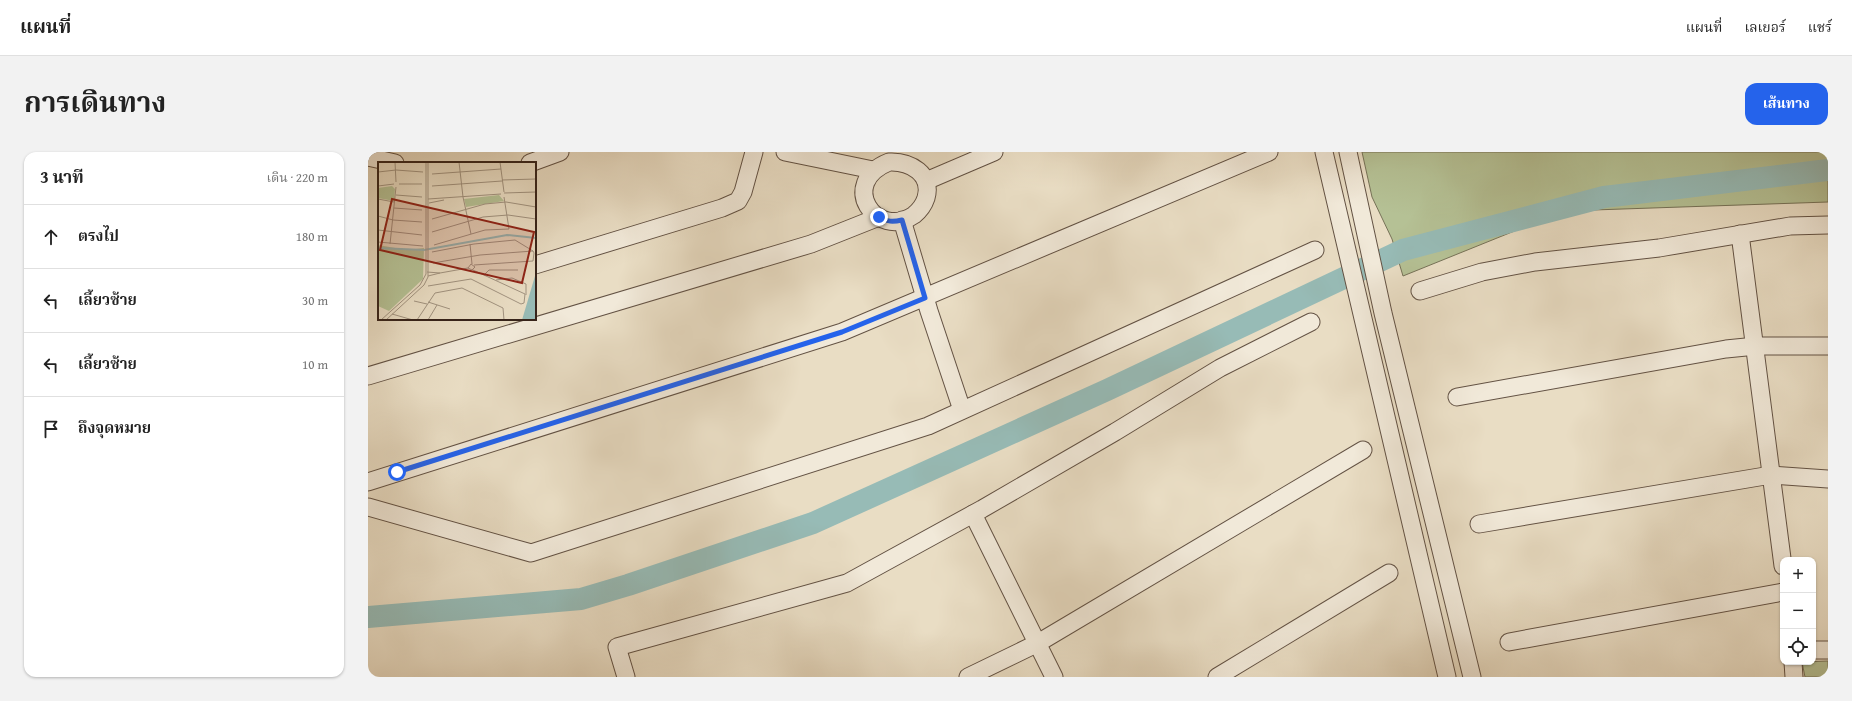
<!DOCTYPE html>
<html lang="th">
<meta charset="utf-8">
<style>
:root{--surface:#fff;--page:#f2f2f2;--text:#222;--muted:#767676;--line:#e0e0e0;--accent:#2563eb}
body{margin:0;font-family:"Gentium Book Plus","Noto Serif Thai",serif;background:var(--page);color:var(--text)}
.controls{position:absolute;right:12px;bottom:12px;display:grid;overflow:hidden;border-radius:8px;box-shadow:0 1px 3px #0004}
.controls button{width:36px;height:36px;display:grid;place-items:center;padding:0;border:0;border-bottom:1px solid var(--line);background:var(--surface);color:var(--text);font:20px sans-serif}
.stop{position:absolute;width:12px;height:12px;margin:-9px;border:3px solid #2563eb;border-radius:50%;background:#fff}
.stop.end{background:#2563eb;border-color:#fff;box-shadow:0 1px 4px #0008}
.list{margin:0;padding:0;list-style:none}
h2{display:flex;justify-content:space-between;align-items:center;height:52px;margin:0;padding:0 16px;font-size:17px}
h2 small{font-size:13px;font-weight:400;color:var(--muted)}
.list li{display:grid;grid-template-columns:26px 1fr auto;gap:12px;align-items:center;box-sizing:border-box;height:64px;padding:0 16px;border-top:1px solid var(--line)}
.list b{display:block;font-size:15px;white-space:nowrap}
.list em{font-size:13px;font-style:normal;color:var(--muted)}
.icon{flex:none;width:22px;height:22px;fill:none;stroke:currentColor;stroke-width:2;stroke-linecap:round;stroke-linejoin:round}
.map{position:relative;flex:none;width:1460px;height:525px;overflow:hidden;border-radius:12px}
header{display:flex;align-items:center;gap:24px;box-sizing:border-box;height:56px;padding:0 20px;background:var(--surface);border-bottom:1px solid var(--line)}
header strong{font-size:19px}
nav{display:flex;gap:22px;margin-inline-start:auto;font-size:14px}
.intro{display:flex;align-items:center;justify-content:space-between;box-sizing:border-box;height:96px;padding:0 24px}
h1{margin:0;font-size:28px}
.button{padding:10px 18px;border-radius:12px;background:var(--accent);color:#fff;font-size:14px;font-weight:700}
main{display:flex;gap:24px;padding:0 24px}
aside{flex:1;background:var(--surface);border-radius:12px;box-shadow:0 1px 3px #0004}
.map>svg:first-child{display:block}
</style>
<header>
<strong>แผนที่</strong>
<nav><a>แผนที่</a><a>เลเยอร์</a><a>แชร์</a></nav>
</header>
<div class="intro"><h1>การเดินทาง</h1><a class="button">เส้นทาง</a></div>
<main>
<aside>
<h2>3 นาที<small>เดิน · 220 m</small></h2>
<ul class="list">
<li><svg class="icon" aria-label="ahead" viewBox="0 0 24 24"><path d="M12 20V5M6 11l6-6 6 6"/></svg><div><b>ตรงไป</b></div><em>180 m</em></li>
<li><svg class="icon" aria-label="left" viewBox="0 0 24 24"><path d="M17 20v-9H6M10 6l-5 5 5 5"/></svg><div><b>เลี้ยวซ้าย</b></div><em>30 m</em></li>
<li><svg class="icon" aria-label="left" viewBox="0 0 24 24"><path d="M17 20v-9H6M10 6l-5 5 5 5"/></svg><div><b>เลี้ยวซ้าย</b></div><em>10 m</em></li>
<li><svg class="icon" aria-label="arrive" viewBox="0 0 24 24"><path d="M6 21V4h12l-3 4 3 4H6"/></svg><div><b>ถึงจุดหมาย</b></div></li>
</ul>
</aside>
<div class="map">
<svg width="1460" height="525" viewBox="0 0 1460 525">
<rect width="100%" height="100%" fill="#e9ddc4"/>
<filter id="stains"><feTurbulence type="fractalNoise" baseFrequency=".005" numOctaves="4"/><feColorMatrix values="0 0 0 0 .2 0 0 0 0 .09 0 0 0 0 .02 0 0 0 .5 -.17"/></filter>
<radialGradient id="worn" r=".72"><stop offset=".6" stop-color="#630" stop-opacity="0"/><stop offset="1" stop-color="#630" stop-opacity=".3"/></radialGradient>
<g fill="#b5c195" stroke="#767258">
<path d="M994,0H1460V50L1196,59L1035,124L1024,87L1004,45Z"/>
<path d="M1460,509V525H1437L1434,510Z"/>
</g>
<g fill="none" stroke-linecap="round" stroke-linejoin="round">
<path stroke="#97bbb6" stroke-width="22" d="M0,465L213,447L260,433L445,371L739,238L1035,98L1236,45L1460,18"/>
<g stroke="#635244" stroke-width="19">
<g id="minor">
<path d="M417,0L505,18"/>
<path d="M956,0L1079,525"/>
<path d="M980,0L1015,161L1104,525"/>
<path d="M0,5L27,11"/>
<path d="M521,10C542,9 565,22 558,46C556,52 551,59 546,63C508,89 469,31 521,10Z"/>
<path d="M162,11L192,0"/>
<path d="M558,29L626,0"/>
<path d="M534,68L561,159L594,258"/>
<path d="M1372,82L1415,414"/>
<path d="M167,113L354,56L370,49L375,40L386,0"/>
<path d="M1052,139L1114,120L1167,110L1291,96L1422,74L1460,73"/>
<path d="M0,224L443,92L511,65"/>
<path d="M1089,245L1358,197L1388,194H1460"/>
<path d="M0,330L474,180L901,0"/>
<path d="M0,355L163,401L560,274L947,98"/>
<path d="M605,362L686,525"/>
<path d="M1111,372L1403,323L1460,327"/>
<path d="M1141,490L1415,440"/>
<path d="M1445,498H1460"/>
<path d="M1425,510L1426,525"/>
<path d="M258,525L249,495L479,431L614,357L747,280L852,216L943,170"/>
<path d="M600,525L670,491L995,298"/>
<path d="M849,525L1021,421"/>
</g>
</g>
<use href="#minor" stroke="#f1e9d9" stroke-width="17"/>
</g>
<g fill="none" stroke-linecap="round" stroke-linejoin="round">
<path stroke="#2563eb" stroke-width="5" d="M29,320L474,180L557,146L534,68C525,70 519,70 511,65"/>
</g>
<g transform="translate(10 10)">
<rect width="158" height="158" fill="#e9ddc4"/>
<path d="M14,24L17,27L16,39L0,36V26ZM121,33L126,39L88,45L86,37ZM0,83L29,88L46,86L45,117L11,149L0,144Z" fill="#b5c195"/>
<path d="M158,110V158H144L157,114Z" fill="#97bbb6"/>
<path fill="none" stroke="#97bbb6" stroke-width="2" d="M0,86L46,88L129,73L158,76"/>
<path fill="none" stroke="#a19380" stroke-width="1" d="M17,0L18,20M81,0L85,35L93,72M122,0L126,30M0,10L18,8L45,10M54,12L123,7M124,18L158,17M21,22H44M0,24L16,22M54,24L124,19M126,31L158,30M18,33L44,35M0,37L16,40M50,37L123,32M51,41L66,38M16,46L44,48M0,54L15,58L44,60M54,57L107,42L128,40L158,45M0,68L44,73M54,70L105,55L130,53L158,57M0,80L45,84M12,82L18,25M92,82L94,102M56,83L107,68L131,67L126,35M54,90L96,82L137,78L155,89M55,101L102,93L155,89L156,91L155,99L96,103M49,110L62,111L50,114M62,111L90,106L93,102L97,105L94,108L90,106M106,113L111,108H140M118,118L134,116L148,122V133M50,124L93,117L143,142L146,141L147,132L95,108M36,139L49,142M50,140L72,147M14,152L35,158M3,158L42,123L48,112V0M8,158L46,123L50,115V0M39,158L57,131L84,126L125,146L126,158M50,158L59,143"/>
<path fill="#8f2418" fill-opacity="0.15" stroke="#8f2418" stroke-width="2" d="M14,37L156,70L144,121L2,88Z"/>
<rect width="158" height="158" fill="none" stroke="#36231a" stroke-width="2"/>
</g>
<rect width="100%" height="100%" filter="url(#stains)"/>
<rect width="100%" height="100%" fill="url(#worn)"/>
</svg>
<div class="controls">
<button>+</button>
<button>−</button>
<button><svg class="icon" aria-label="locate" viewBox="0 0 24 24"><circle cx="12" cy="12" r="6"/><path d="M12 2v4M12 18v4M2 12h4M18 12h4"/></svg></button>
</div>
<div class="stop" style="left:29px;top:320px"></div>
<div class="stop end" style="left:511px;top:65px"></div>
</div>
</main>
